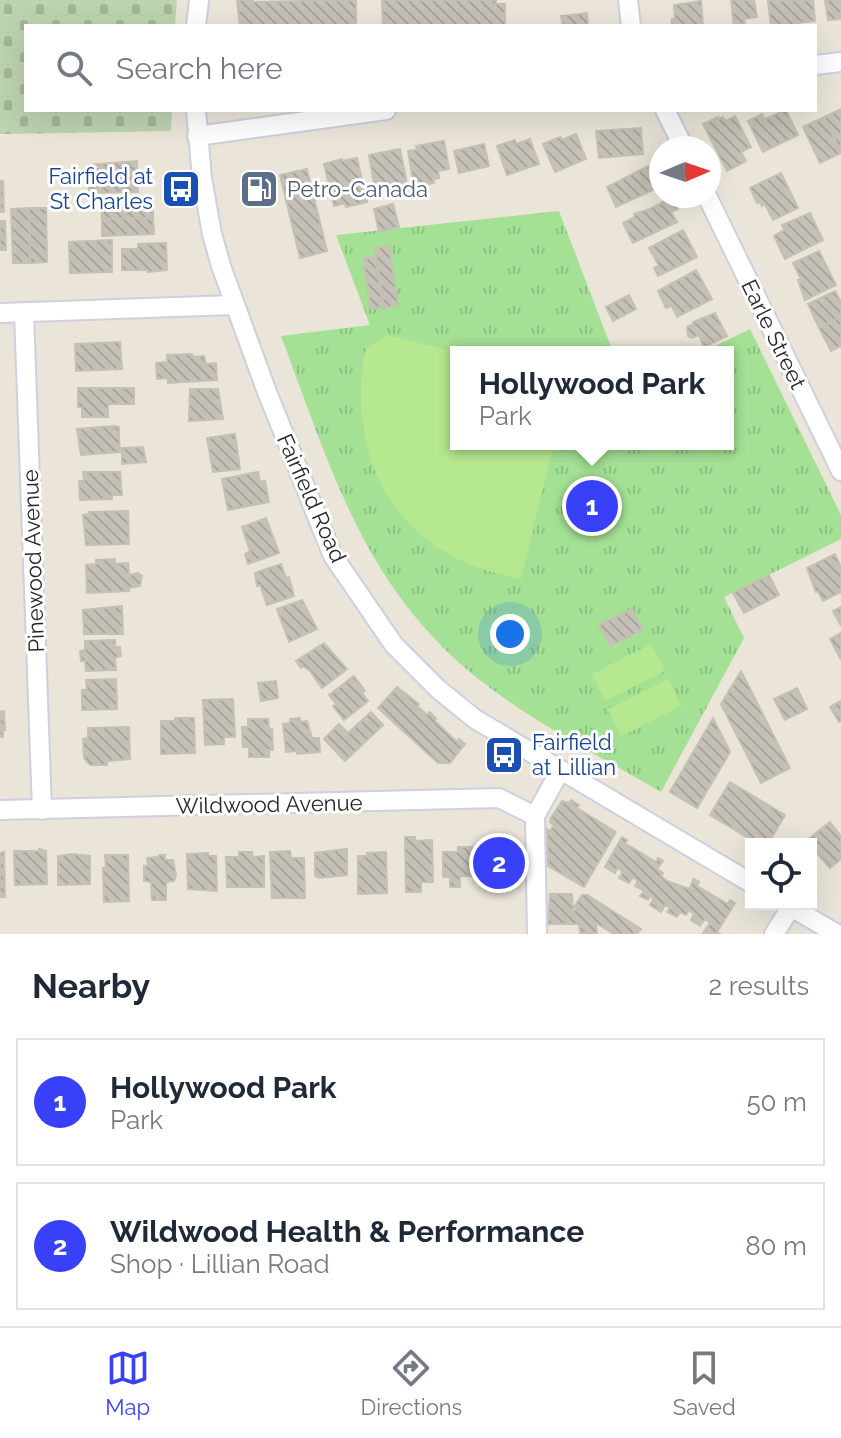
<!DOCTYPE html>
<meta charset="utf-8">
<style>
:root{--surface:#fff;--page:#f2f2f3;--text:#1f2937;--muted:#747a83;--line:#e0e1e3;--accent:#3841f7}
body{margin:0;font-family:Raleway,sans-serif;background:var(--page);color:var(--text)}
.controls{position:absolute;right:24px;bottom:24px;display:grid;overflow:hidden;border-radius:0px;box-shadow:0 8px 32px #0002}
.controls button{width:72px;height:72px;display:grid;place-items:center;padding:0;border:0;border-bottom:2px solid var(--line);background:var(--surface);color:var(--text);font:40px sans-serif}
.compass{position:absolute;left:649px;top:136px;width:72px;height:72px;border-radius:50%;background:var(--surface);box-shadow:0 8px 32px #0002;rotate:88deg}
.you{position:absolute;left:510px;top:634px;width:28px;height:28px;margin:-20px;border:6px solid #fff;border-radius:50%;background:#1a73e8;box-shadow:0 0 0 12px #1a73e833}
.badge{display:grid;place-items:center;width:52px;height:52px;border-radius:50%;background:var(--accent);color:#fff;font-size:26px;font-weight:700}
.pin{position:absolute;translate:-50% -50%;border:4px solid #fff;box-shadow:0 2px 8px #0006}
.popup{position:absolute;left:450px;top:346px;width:284px;height:104px;box-sizing:border-box;display:grid;place-content:center;border-radius:0px;background:var(--surface);filter:drop-shadow(0 2px 6px #0005);font-size:26px;white-space:nowrap;color:var(--muted)}
.popup b{font-size:30px;color:var(--text)}
.popup::after{content:'';position:absolute;left:50%;top:100%;margin-left:-16px;border:16px solid transparent;border-top-color:var(--surface)}
.list{margin:0;padding:0;list-style:none}
h2{display:flex;justify-content:space-between;align-items:center;height:104px;margin:0;padding:0 32px;font-size:34px}
h2 small{font-size:26px;font-weight:400;color:var(--muted)}
.list li{display:grid;grid-template-columns:52px 1fr auto;gap:24px;align-items:center;box-sizing:border-box;height:128px;margin:0 16px 16px;padding:0 16px;border:2px solid var(--line);border-radius:0px}
.list b{display:block;font-size:30px;white-space:nowrap}
.list p{margin:0;font-size:26px;white-space:nowrap;color:var(--muted)}
.list em{font-size:26px;font-style:normal;color:var(--muted)}
.icon{flex:none;width:44px;height:44px;fill:none;stroke:currentColor;stroke-width:2;stroke-linecap:round;stroke-linejoin:round}
.map{position:relative;flex:none;width:841px;height:934px;overflow:hidden}
.search{position:absolute;background:var(--surface);box-shadow:0 8px 32px #0002;left:24px;right:24px;top:24px;height:88px;display:flex;align-items:center;gap:20px;box-sizing:border-box;padding:0 28px;border-radius:0px;color:var(--muted);font-size:30px}
.sheet{height:392px;background:var(--surface)}
nav{display:flex;justify-content:space-around;align-items:center;box-sizing:border-box;height:112px;border-top:2px solid var(--line);background:var(--surface);font-size:22px;color:var(--muted)}
nav a{display:grid;justify-items:center;gap:4px}
nav .on{color:var(--accent)}
.map>svg:first-child{display:block}
</style>
<div class="map">
<svg width="841" height="934" viewBox="0 0 841 934">
<defs>
<pattern id="grass-tufts" width="24" height="20" patternUnits="userSpaceOnUse" patternTransform="scale(2)"><rect width="24" height="20" fill="#a4e194"/><path d="M3 7l-1-3M5 7V3M7 7l1-3M15 17l-1-3M17 17v-4M19 17l1-3" fill="none" stroke="#8dc180"/></pattern>
<pattern id="cemetery-stones" width="16" height="16" patternUnits="userSpaceOnUse" patternTransform="scale(2)"><rect width="16" height="16" fill="#bcd3af"/><path d="M2 7V4a2 2 0 0 1 4 0v3zM10 15v-3a2 2 0 0 1 4 0v3z" fill="#a2b597"/></pattern>
<pattern id="building-back-hatch" width="6" height="6" patternUnits="userSpaceOnUse" patternTransform="scale(2)"><rect width="6" height="6" fill="#c5c1b8"/><path d="M-1 5l2 2M0 0l6 6M5-1l2 2" fill="none" stroke="#a9a69e"/></pattern>
</defs>
<rect width="100%" height="100%" fill="#eae5d8"/>
<path fill="url(#grass-tufts)" d="M559,211L613,352H456V444H728V352H703L750,329L841,515V539L724,597L744,638L661,792C603,758 542,727 489,687C365,594 333,473 281,336L370,325L336,235Z"/>
<path fill="url(#cemetery-stones)" d="M0,0H177L175,26H26V110H172L171,131L0,134Z"/>
<g fill="#b6e890">
<path d="M387,335L456,352V444H554L521,579C499,574 477,569 456,558C377,518 348,432 366,348Z"/>
<path d="M651,644L665,671L605,701L592,674Z"/>
<path d="M668,679L681,706L621,736L608,709Z"/>
</g>
<g fill="url(#building-back-hatch)" stroke="#c5c1b2" stroke-width="2">
<path d="M237,0H253V2L356,0V26H240Z"/>
<path d="M382,0H496V4H505V26H383Z"/>
<path d="M731,0H754L757,17L744,19L745,24L734,26Z"/>
<path d="M813,0L815,21L799,23V26H771L768,1Z"/>
<path d="M825,0H841V19L828,20Z"/>
<path d="M701,1L703,26H671L672,19H675L674,5Z"/>
<path d="M587,13L588,26H563L561,16Z"/>
<path d="M841,109V152L824,117Z"/>
<path d="M786,110L798,135L763,152L748,121L762,114L765,119Z"/>
<path d="M735,116L751,147L741,152L746,161L727,171L703,124L718,117L719,119L723,117L726,121Z"/>
<path d="M824,117L841,153L820,163L803,127Z"/>
<path d="M641,128L643,154L599,158L596,131Z"/>
<path d="M576,134L586,159L555,172L543,144L560,137L562,140Z"/>
<path d="M530,139L539,164L507,175L497,146L515,140L516,144Z"/>
<path d="M444,141L449,169L438,171L439,178L433,179L434,183L418,186L417,179L413,180L408,151L417,150L416,146Z"/>
<path d="M484,144L489,166L459,173L454,151Z"/>
<path d="M400,149L407,184L375,190L369,155Z"/>
<path d="M357,158L367,202L346,207L345,203L334,206L324,164L342,159V161Z"/>
<path d="M137,161L138,192L89,193L88,165Z"/>
<path d="M648,166L653,177L650,179L655,189L616,207L607,187Z"/>
<path d="M307,169L327,251L300,258L280,175Z"/>
<path d="M781,173L798,208L773,220L765,204L762,206L760,202L757,203L750,188Z"/>
<path d="M0,181H3L4,212H0Z"/>
<path d="M672,197L678,209L671,212L677,222L633,243L623,223L635,217L634,214L650,209Z"/>
<path d="M153,201V218L102,219L101,203Z"/>
<path d="M393,204L399,227L379,232L374,209Z"/>
<path d="M29,208H46L47,262L30,263Z"/>
<path d="M29,208L30,263H13L11,209Z"/>
<path d="M810,213L823,240L785,259L774,236L784,230L782,225Z"/>
<path d="M153,218L154,234L102,236V219Z"/>
<path d="M0,221H5L6,250H0Z"/>
<path d="M683,230L697,257L658,276L654,268L659,266L649,248Z"/>
<path d="M112,240V272L70,273L69,242Z"/>
<path d="M166,243L167,270L148,272V270H122V249H138V244Z"/>
<path d="M389,246L398,305L384,308L375,248Z"/>
<path d="M819,251L836,285L805,300L798,280L801,279L793,263Z"/>
<path d="M375,257L383,307L371,309L363,259Z"/>
<path d="M696,270L712,299L677,317L672,306L666,308L658,291Z"/>
<path d="M835,291L841,302V317L819,328L808,304Z"/>
<path d="M629,295L636,309L613,321L606,307Z"/>
<path d="M715,313L727,336L704,347L699,335L692,338L688,336L687,327L694,324L693,322Z"/>
<path d="M841,317V346L831,351L819,328Z"/>
<path d="M120,342L122,369L76,371L75,344Z"/>
<path d="M192,354L193,357L204,356L206,364L216,363L217,380L168,383V378L157,379L156,363L167,362V355Z"/>
<path d="M78,388H134V404H108V417H82V407H78Z"/>
<path d="M190,389H218L223,419L189,421Z"/>
<path d="M113,426L119,427V436H113H119L120,452L81,455L77,429Z"/>
<path d="M235,434L240,469L213,472L207,438Z"/>
<path d="M143,447L146,462L122,464V448Z"/>
<path d="M83,472H120L122,495H112V499L80,500L79,481H84Z"/>
<path d="M258,472L260,482L265,481L269,502L228,510L222,479Z"/>
<path d="M128,511L129,544L86,545L83,515L89,514V512Z"/>
<path d="M266,518L279,553L248,564L245,554L250,551L242,527Z"/>
<path d="M835,554L841,567V592L823,601L818,591L816,592L807,568Z"/>
<path d="M115,559V564L128,563L129,575L138,573L142,576L140,586L129,588V591L87,593L86,565L96,564V560Z"/>
<path d="M281,564L286,578L289,577L294,596L267,605L260,585L257,586L255,573Z"/>
<path d="M769,575L779,595L744,613L733,593Z"/>
<path d="M302,600L317,629L289,642L277,609Z"/>
<path d="M122,606L123,634H84L83,610Z"/>
<path d="M841,607V626L833,611Z"/>
<path d="M632,609L642,630L610,646L599,625Z"/>
<path d="M841,633V660L830,639Z"/>
<path d="M115,640V647H120L121,656L115,658L116,670L86,671L85,661H81L80,651L85,650V641Z"/>
<path d="M324,643L347,669L322,688L310,671L303,666L301,668L296,661Z"/>
<path d="M741,671L790,768L761,783L721,704Z"/>
<path d="M354,676L365,691L362,693L368,701L344,720L333,706L336,704L329,695Z"/>
<path d="M116,679L117,709L82,710V690H87L86,680Z"/>
<path d="M276,681L278,698L261,701L258,683Z"/>
<path d="M397,687L419,704L417,706L427,715L430,712L436,719L435,721L457,742L459,739L465,744L450,763H438L378,708Z"/>
<path d="M797,688L807,709L785,720L774,699Z"/>
<path d="M233,699L235,737H224V744L205,745L203,700Z"/>
<path d="M841,701V721L839,722L830,707Z"/>
<path d="M4,711L5,730H3V737H0V712Z"/>
<path d="M371,712L383,725L345,761L324,739L339,724L348,733Z"/>
<path d="M175,718H194L195,753L161,754V721H175Z"/>
<path d="M300,718V722L307,721L312,738H319L320,752L297,754V751L286,752L283,724L290,723V719Z"/>
<path d="M713,718L730,752L697,808L670,792Z"/>
<path d="M248,719H268L269,729H272L273,750H269V757H249V747H243L242,727H248Z"/>
<path d="M129,727L130,759L107,761V765H90L84,758L83,739L88,738V728Z"/>
<path d="M730,782L785,815L768,844H758L710,815Z"/>
<path d="M571,800L579,805L577,808L616,832L584,887L548,866L547,829L550,831L554,825L550,822L551,818L562,801L569,803Z"/>
<path d="M830,822L841,836V859L830,868L806,841Z"/>
<path d="M405,837H415V841L432,840L433,882H421V892H406Z"/>
<path d="M622,837L627,840L625,844L631,847L656,862L658,858L663,861L657,869L663,873L661,876L667,881L689,889L694,879L699,882L697,886L728,904L730,900L735,903L717,932L720,934L703,933L710,923L705,919L700,926L691,920L694,914L689,910L686,915L680,912L677,917L667,912L670,908L665,905L661,912L650,905L654,898L650,896L648,900L640,896L644,891L635,886L638,881L633,877L629,883L619,878L623,871L617,868L615,873L605,867Z"/>
<path d="M515,845L516,875L484,876L483,851L498,850V846Z"/>
<path d="M458,847H475L476,876H460V887H450V877H443V852H458Z"/>
<path d="M39,849L46,851L47,884L15,885L14,851H39Z"/>
<path d="M347,849V875L319,878L315,876V853Z"/>
<path d="M290,851L291,858H304L305,898H272L270,852Z"/>
<path d="M4,852L5,897H0V853Z"/>
<path d="M239,852H252L253,857L264,856V887H227L226,857H239Z"/>
<path d="M386,852L387,893L358,894V856H367V853Z"/>
<path d="M208,853V856H216L217,891L188,889L187,854Z"/>
<path d="M72,854L90,856V884L58,885V856Z"/>
<path d="M105,855H128L129,901L104,902L103,868H106Z"/>
<path d="M159,855H165V860H173L176,875L174,881L166,882V900H152L151,882L144,881V866H148L147,858L159,857Z"/>
<path d="M550,894H572L573,911L578,909L574,907L582,895H587L641,929L637,934H614L596,923L597,933H580L579,924H548Z"/>
</g>
<g fill="none" stroke-linecap="round" stroke-linejoin="round">
<g stroke="#cecfe0" stroke-width="22">
<g id="minor">
<path d="M628,0L631,26"/>
<path d="M196,26L199,0"/>
<path d="M815,65L841,62"/>
<path d="M196,110L202,178L212,234L221,266L267,392L333,556L394,645L438,689L475,719L751,883"/>
<path d="M665,110L684,148"/>
<path d="M197,136L386,110"/>
<path d="M707,196L841,471"/>
<path d="M0,313L234,305"/>
<path d="M24,313L42,810"/>
<path d="M0,810L499,798L535,816"/>
<path d="M786,904L837,934"/>
<path d="M537,934L535,816L560,771"/>
<path d="M774,934L791,907"/>
</g>
</g>
<use href="#minor" stroke="#fff" stroke-width="18"/>
</g>
<defs>
<g id="bus-square" transform="scale(2)"><rect x="-9" y="-9" width="18" height="18" rx="4" fill="#1a4fb4" stroke="#fff"/><path d="M-5-6H5V4H4V6H2V4H-2V6H-4V4H-5ZM-3.5-4V0h7V-4ZM-3.5 1.2v1.5H-2V1.2ZM2 1.2v1.5H3.5V1.2Z" fill="#fff"/></g>
<g id="fuel-square" transform="scale(2)"><rect x="-9" y="-9" width="18" height="18" rx="4" fill="#5c6f8a" stroke="#fff"/><path d="M-5.5-6h7V0h2V4h1.3V-2.5L3-4.5l.8-.8L6-3V5H2.5V1h-1V6h-7ZM-4.2-4.7v3.2H.2V-4.7Z" fill="#fff"/></g>
</defs>
<g fill-rule="evenodd">
<use href="#bus-square" x="181" y="189"/>
<use href="#fuel-square" x="259" y="189"/>
<use href="#bus-square" x="504" y="755"/>
</g>
<g text-anchor="middle" dominant-baseline="central" stroke-width="6" stroke-linejoin="round" paint-order="stroke">
<g font-size="22" fill="#164399" stroke="#fff" text-anchor="end">
<text x="153" y="176">Fairfield at<tspan x="153" dy="25">St Charles</tspan></text>
<text x="532" y="742" text-anchor="start">Fairfield<tspan x="532" dy="25">at Lillian</tspan></text>
</g>
<g font-size="22" fill="#4e5e75" stroke="#fff" text-anchor="start">
<text x="287" y="189">Petro-Canada</text>
</g>
<g font-size="22" fill="#272727" stroke="#fff">
<text transform="translate(774 334) rotate(64)">Earle Street</text>
<text transform="translate(312 498) rotate(66)">Fairfield Road</text>
<text transform="translate(33 561) rotate(-92)">Pinewood Avenue</text>
<text transform="translate(269 804) rotate(-1)">Wildwood Avenue</text>
</g>
</g>
</svg>
<div class="controls">
<button><svg class="icon" aria-label="locate" viewBox="0 0 24 24"><circle cx="12" cy="12" r="6"/><path d="M12 2v4M12 18v4M2 12h4M18 12h4"/></svg></button>
</div>
<svg class="compass" viewBox="-18 -18 36 36"><path d="M0-13l5 13h-10z" fill="#e53935"/><path d="M0 13l5-13h-10z" fill="#747a83"/></svg>
<div class="you"></div>
<div class="pin badge" style="left:592px;top:506px">1</div>
<div class="popup"><b>Hollywood Park</b>Park</div>
<div class="pin badge" style="left:499px;top:863px">2</div>
<div class="search"><svg class="icon" aria-label="search" viewBox="0 0 24 24"><circle cx="10" cy="10" r="6"/><path d="M15 15l6 6"/></svg>Search here</div>
</div>
<section class="sheet">
<h2>Nearby<small>2 results</small></h2>
<ul class="list">
<li><span class="badge">1</span><div><b>Hollywood Park</b><p>Park</p></div><em>50 m</em></li>
<li><span class="badge">2</span><div><b>Wildwood Health &amp; Performance</b><p>Shop · Lillian Road</p></div><em>80 m</em></li>
</ul>
</section>
<nav>
<a class="on"><svg class="icon" aria-label="map" viewBox="0 0 24 24"><path d="M3 6l6-2 6 2 6-2v14l-6 2-6-2-6 2zM9 4v14M15 6v14"/></svg>Map</a>
<a><svg class="icon" aria-label="directions" viewBox="0 0 24 24"><path d="M12 3l9 9-9 9-9-9zM9 14v-3h6M13 9l2 2-2 2"/></svg>Directions</a>
<a><svg class="icon" aria-label="saved" viewBox="0 0 24 24"><path d="M7 4h10v16l-5-4-5 4z"/></svg>Saved</a>
</nav>
